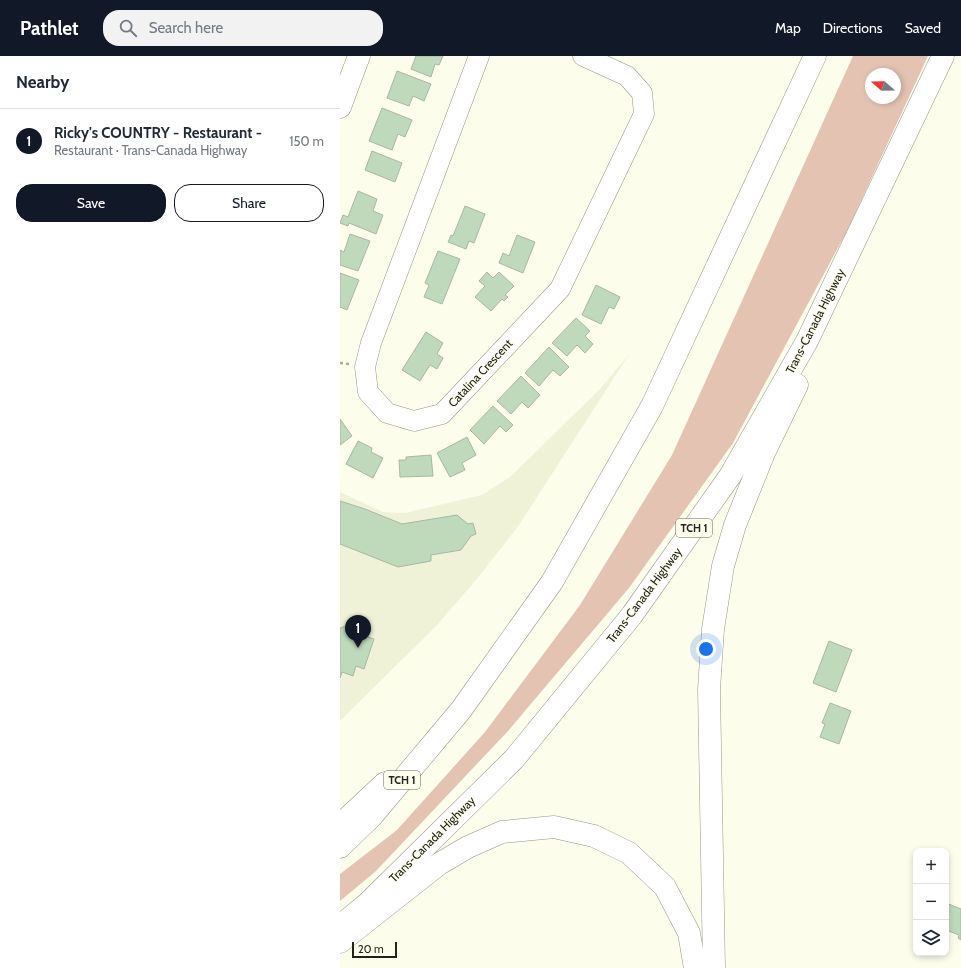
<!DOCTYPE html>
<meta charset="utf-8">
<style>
:root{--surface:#fff;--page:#f2f2f3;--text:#1f2937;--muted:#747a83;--line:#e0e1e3;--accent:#111827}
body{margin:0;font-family:Cabin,sans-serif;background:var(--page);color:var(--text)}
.controls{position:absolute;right:12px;bottom:12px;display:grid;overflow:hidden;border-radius:8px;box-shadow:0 2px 6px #0003}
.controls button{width:36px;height:36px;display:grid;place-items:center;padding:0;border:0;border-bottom:1px solid var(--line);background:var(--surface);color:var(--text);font:20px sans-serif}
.compass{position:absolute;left:525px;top:12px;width:36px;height:36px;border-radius:50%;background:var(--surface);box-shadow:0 2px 6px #0003;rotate:290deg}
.scale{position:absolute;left:12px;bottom:10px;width:45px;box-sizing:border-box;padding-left:4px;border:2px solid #23231d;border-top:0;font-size:11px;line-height:14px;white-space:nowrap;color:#23231d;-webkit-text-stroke:3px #fcfdeb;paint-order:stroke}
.you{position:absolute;left:366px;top:593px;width:14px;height:14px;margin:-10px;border:3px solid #fff;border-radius:50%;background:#1a73e8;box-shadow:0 0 0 6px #1a73e833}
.badge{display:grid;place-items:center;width:26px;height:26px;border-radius:50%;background:var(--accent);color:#fff;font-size:13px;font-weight:700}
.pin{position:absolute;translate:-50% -33px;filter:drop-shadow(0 1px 2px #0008)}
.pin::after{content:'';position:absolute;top:21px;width:14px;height:12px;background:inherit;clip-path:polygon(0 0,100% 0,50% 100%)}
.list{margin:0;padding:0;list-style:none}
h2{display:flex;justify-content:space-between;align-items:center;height:52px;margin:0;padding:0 16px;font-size:17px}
h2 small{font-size:13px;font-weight:400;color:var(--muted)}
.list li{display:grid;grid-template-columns:26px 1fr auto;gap:12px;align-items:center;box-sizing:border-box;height:64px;padding:0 16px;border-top:1px solid var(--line)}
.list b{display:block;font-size:15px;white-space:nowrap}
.list p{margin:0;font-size:13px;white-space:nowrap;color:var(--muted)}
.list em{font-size:13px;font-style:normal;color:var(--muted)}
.actions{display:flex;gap:8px;padding:12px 16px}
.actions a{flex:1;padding:9px 0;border:1px solid var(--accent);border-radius:16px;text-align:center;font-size:14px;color:var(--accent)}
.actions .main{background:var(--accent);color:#fff}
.icon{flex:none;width:22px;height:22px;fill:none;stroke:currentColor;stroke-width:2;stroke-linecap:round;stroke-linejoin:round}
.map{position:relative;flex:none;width:621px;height:912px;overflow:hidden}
header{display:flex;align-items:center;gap:24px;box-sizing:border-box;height:56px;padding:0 20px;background:var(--accent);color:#fff}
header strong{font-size:19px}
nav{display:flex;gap:22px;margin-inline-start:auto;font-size:14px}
.search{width:280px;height:36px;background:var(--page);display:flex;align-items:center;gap:10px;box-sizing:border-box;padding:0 14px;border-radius:16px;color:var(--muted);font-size:15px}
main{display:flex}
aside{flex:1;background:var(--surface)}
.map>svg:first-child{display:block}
</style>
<header>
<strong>Pathlet</strong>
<div class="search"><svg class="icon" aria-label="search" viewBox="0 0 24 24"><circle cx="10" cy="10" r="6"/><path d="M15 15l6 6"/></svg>Search here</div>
<nav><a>Map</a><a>Directions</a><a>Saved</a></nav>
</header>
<main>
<aside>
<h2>Nearby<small></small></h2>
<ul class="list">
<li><span class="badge">1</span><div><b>Ricky's COUNTRY - Restaurant -</b><p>Restaurant · Trans-Canada Highway</p></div><em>150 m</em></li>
</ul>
<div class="actions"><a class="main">Save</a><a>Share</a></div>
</aside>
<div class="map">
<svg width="621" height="912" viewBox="0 0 621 912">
<rect width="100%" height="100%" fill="#fcfdeb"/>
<path fill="#f0f2d8" d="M290,297L179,469L141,518L98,568L0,665V436L43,456L65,457L142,439L170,421L260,333Z"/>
<path fill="#e4c3b3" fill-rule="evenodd" d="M513,0H588L507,175L393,387L289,532L168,675L36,815L0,845V818L57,774L145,676L240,549L332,399ZM531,18H555V42H531Z"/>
<g fill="#bfdabb" stroke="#a9b6a8">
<path d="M76,0H103L99,9L95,8L91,21L71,13Z"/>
<path d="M57,15L91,28L84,45L73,40L69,50L47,42Z"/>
<path d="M42,52L72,64L65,81L58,78L52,94L29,85Z"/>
<path d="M32,95L62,107L55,126L25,114Z"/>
<path d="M18,135L37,143L33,155L43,159L36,178L9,167L8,170L0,167L3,159L8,161Z"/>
<path d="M125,150L145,158L134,187L129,185L126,193L108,186L111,179L113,180Z"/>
<path d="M10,178L30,185L18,215L0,209V194L4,196Z"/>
<path d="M177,179L195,186L183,217L159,207L163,197L169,200Z"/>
<path d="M98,195L120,203L102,248L84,241L89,229L85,227Z"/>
<path d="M147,216L153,222L159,216L174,230L165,239L168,241L164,245L162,243L151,255L135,241L145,230L139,225Z"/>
<path d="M0,217L19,224L7,254L0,251Z"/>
<path d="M256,229L280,241L274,253L269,251L261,268L242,259Z"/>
<path d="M236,262L250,275L245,280L253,288L245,297L237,289L227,300L212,287Z"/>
<path d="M86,276L103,287L97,298L103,302L97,313L90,309L80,325L62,314Z"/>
<path d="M209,291L229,311L220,320L213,314L199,330L185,317Z"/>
<path d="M181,320L200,339L188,352L182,346L171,358L157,345Z"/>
<path d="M153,350L173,369L166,376L160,370L144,388L130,374Z"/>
<path d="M0,363L12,380L0,389Z"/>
<path d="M127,381L136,399L122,407L125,414L110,421L97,397Z"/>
<path d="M18,385L32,392L31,396L43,402L33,422L6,408Z"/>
<path d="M91,399L93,420L60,421L59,404H66V401Z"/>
<path d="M0,445L25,453L62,468L117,459L128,468L133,467L136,478L131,480L121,494L91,499V505L58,511L0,488Z"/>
<path d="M13,568L30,575L28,581L34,583L24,613L16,610L13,620L2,616L0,622V572Z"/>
<path d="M489,585L512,594L496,636L473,627Z"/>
<path d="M490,647L511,655L499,688L480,681L485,668L482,667Z"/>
<path d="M606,847L621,853V884L618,882L619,879L606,874Z"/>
</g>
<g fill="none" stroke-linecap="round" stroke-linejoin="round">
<g stroke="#959685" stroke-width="21">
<path id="minor" d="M139,0L31,287L25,311L28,336L47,357L74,365L102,358L220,233L304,58L302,37L287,20L243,0"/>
</g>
<g stroke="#959685" stroke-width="23">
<path id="major" d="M0,51L19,0"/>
</g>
<g stroke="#959685" stroke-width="23">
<g id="highway">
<path d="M0,769L45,727"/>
<path d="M0,791L32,760L121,654L212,526L312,350L475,0"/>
<path d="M0,870L27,848L174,703L292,559L390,420L467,285L603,0"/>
<path d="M0,886L99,808L128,791L162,776L214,771L254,780L289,797L325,831L349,877L355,912"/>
<path d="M374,912L369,633L373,573L383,510L395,469L424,397L457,329"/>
</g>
</g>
<path stroke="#abac9e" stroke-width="2.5" stroke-dasharray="3 3" stroke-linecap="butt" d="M0,307L9,308"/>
<use href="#minor" stroke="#fff" stroke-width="20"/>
<use href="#major" stroke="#fff" stroke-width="22"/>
<use href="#highway" stroke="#fff" stroke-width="22"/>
</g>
<g text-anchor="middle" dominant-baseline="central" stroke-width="3" stroke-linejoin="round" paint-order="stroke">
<g fill="#fcfdeb" stroke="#64645b" stroke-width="1">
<rect x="336" y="463" width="36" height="18" rx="3"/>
<rect x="44" y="715" width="36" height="18" rx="3"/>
</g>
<g font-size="11" font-weight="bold" fill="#23231d">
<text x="354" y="472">TCH 1</text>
<text x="62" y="724">TCH 1</text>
</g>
<g font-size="12" fill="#23231d" stroke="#fcfdeb">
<text transform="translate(475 265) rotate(-63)">Trans-Canada Highway</text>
<text transform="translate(140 317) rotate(-47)">Catalina Crescent</text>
<text transform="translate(304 539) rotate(-53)">Trans-Canada Highway</text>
<text transform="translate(92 783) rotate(-45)">Trans-Canada Highway</text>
</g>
</g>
</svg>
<div class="controls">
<button>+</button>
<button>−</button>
<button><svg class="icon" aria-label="layers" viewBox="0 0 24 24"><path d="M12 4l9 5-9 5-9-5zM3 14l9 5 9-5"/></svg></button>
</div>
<svg class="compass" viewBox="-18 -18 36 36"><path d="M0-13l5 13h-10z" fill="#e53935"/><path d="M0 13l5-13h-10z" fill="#747a83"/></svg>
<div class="scale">20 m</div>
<div class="you"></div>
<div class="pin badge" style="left:18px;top:592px">1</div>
</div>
</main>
